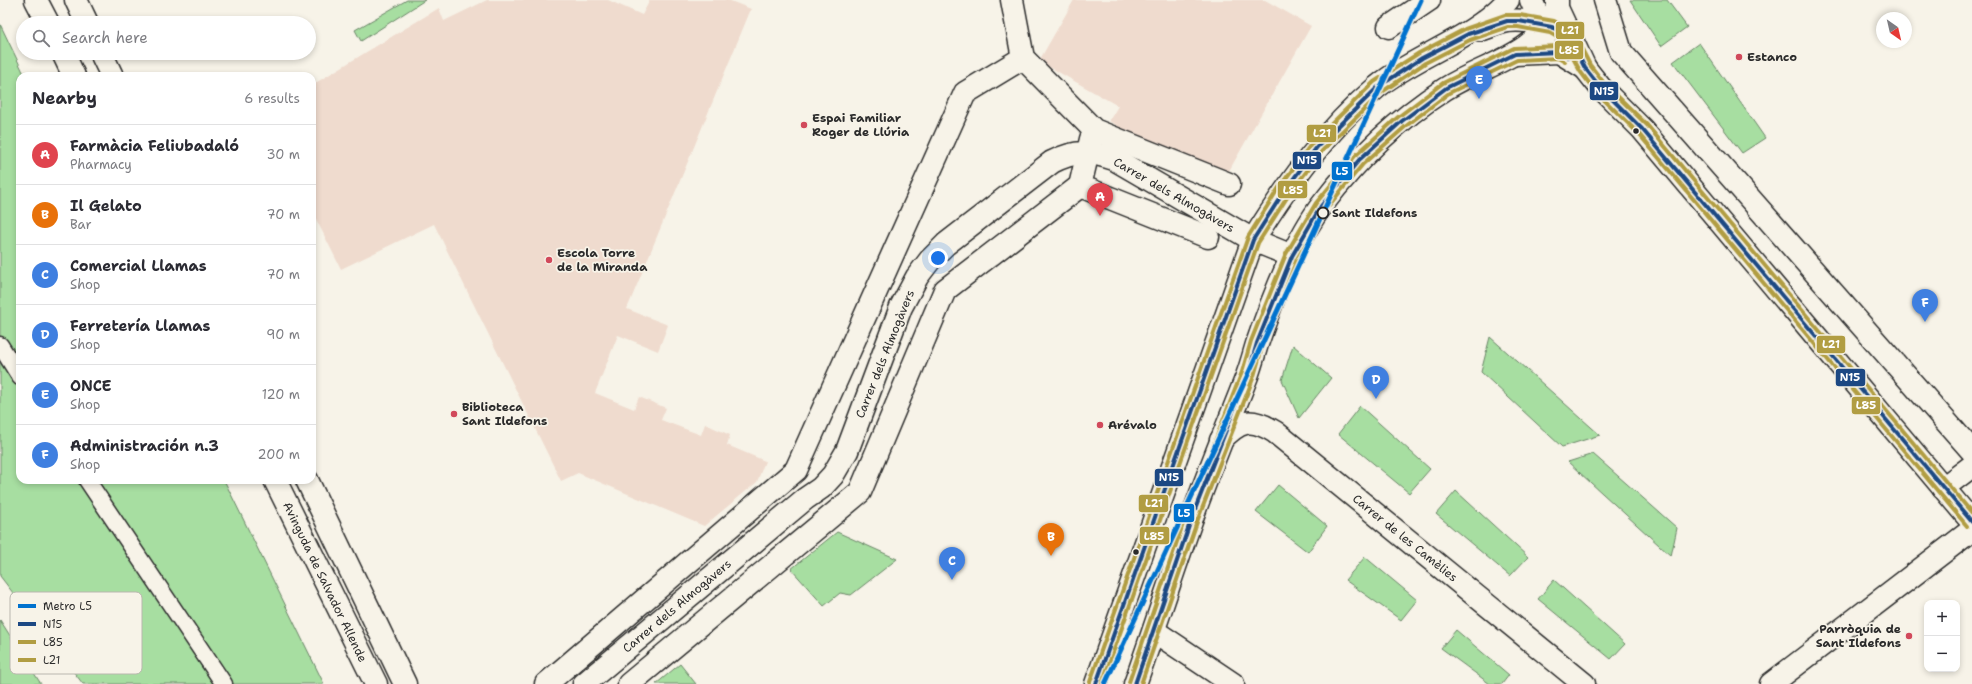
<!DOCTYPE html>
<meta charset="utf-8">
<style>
:root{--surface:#fff;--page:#f7f7f7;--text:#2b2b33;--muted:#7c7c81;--line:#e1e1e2;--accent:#d1495b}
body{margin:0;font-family:"Shantell Sans",sans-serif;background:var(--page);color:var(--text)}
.controls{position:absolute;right:12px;bottom:12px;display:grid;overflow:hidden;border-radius:8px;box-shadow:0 2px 6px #0003}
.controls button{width:36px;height:36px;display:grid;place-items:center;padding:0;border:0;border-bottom:1px solid var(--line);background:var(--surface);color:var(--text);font:20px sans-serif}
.compass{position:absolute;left:1876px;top:12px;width:36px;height:36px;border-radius:50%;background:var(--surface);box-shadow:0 2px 6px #0003;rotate:146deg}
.you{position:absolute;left:938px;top:258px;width:14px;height:14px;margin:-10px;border:3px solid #fff;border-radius:50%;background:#1a73e8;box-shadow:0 0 0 6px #1a73e833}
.badge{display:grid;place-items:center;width:26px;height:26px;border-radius:50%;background:var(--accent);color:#fff;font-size:13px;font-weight:700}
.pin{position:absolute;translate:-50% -33px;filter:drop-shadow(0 1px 2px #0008)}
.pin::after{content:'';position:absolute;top:21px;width:14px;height:12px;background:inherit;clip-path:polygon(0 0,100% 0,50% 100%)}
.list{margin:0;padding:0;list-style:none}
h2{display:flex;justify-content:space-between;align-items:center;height:52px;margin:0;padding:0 16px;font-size:17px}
h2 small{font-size:13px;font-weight:400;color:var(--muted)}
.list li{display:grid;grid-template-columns:26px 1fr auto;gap:12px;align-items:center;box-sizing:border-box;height:60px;padding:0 16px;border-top:1px solid var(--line)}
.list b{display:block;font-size:15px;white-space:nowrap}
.list p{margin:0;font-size:13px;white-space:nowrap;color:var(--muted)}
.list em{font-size:13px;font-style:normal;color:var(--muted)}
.icon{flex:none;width:22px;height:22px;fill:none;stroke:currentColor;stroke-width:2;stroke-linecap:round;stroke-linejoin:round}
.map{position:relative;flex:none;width:1972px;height:684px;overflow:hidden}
.search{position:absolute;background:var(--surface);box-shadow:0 2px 6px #0003;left:16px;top:16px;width:300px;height:44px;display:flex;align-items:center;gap:10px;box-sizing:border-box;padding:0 14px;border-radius:22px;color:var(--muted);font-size:15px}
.panel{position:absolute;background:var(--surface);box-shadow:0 2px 6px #0003;left:16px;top:72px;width:300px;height:412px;border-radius:12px}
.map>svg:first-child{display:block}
</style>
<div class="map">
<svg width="1972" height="684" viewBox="0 0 1972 684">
<rect width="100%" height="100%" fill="#f7f3e8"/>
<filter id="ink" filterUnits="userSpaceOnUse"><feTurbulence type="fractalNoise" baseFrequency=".025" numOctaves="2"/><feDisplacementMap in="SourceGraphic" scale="8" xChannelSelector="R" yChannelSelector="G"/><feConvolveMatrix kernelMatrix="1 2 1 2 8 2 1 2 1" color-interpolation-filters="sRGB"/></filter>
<g filter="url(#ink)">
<g fill="#efdbce">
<path d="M487,0H608L642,15L650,0H728L751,9L627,309L668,325L658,351L618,335L595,393L634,409L639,397L666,408L661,420L701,435L705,424L730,435L727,445L765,461L757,482L704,526L578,473L561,481L434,224L341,269L312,211V85L439,8L444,21Z"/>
<path d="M1074,0H1265L1311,26L1221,185L1109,121L1118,106L1039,61Z"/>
</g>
<g fill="#a7dea1" stroke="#698466">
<path d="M407,0H425L361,41L355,30Z"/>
<path d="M1630,0H1667L1687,27L1661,46Z"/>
<path d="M0,24L25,76H20V480H224L324,684H83L0,576Z"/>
<path d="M1699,43L1765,138L1742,153L1673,62Z"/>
<path d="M1490,337L1600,435L1562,447L1481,372Z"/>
<path d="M1293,345L1331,378L1299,418L1282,380Z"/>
<path d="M1360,406L1430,469L1409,493L1338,434Z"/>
<path d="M1593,454L1677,528L1671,556L1568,462Z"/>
<path d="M1278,485L1327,526L1308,552L1256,512Z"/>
<path d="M1456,491L1528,557L1510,576L1436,514Z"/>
<path d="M837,532L897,559L851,595L840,593L824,606L791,569Z"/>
<path d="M1365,557L1417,600L1401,620L1345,580Z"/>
<path d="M1554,580L1625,644L1611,659L1538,599Z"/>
<path d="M0,620L41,684H0Z"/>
<path d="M1456,630L1509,675L1502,684H1490L1441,648Z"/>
<path d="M680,664L696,684H656Z"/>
</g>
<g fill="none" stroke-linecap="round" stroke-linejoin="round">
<g stroke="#2b2b2b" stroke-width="19">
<g id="lane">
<path d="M0,345L20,377"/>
<path d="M87,480L224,684"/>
</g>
</g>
<g stroke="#2b2b2b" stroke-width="25">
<g id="street">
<path d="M36,0L48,23"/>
<path d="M76,0L87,23"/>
<path d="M1012,0L1023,58L1094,130L1229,184"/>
<path d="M1531,0L1546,34"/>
<path d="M1557,0V8L1585,68L1600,87L1642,129L1972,522"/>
<path d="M1605,0L1621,52L1972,451"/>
<path d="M1389,27L1429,0"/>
<path d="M1480,30C1489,27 1498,23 1508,21C1522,19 1545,23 1557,30"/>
<path d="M63,53L74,76"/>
<path d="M101,53L112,76"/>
<path d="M1515,54L1559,52L1585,68"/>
<path d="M1091,139L1080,186L1208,237"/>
<path d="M1221,440C1240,420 1251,417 1275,432L1584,684"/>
<path d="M275,480L376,684"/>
<path d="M307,480L405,684"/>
<path d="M1943,488L1972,466"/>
<path d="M1154,631L1233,684"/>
<path d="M546,684L796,470L965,93L1023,58"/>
<path d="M584,684L805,499L821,488L833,475L847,451L901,307L917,277L930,260L946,244L1052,162C1076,150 1090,151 1114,159L1253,240L1292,256"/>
<path d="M629,684L860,492L945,290L1080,186"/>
<path d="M1096,684L1253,240C1288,184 1326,130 1377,87C1418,54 1472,40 1508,0"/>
<path d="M1135,684C1155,628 1173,571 1193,515C1210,468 1229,422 1247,376C1251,365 1254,354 1257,344C1272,300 1294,242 1322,205C1356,160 1398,119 1445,89C1486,63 1536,57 1557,8"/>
<path d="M1771,684L1972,530"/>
</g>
</g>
<use href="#lane" stroke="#f7f3e8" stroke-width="16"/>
<use href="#street" stroke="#f7f3e8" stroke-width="22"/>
<g stroke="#f7f3e8" stroke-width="7">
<g id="bus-1">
<path d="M1096,684L1253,240L1283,193L1317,147L1378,87L1422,58L1468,34L1507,21H1519L1552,27L1569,37L1585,68L1600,87L1642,129L1972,522"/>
<path d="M1135,684L1192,517L1248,374L1257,343L1292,256L1321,206L1359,160L1402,121L1446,88L1515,54L1559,52L1568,57"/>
</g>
</g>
<g stroke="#f7f3e8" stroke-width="7">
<g id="bus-2">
<path d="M1102,684L1258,243L1288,196L1322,151L1382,92L1425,63L1470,40L1508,27H1518L1550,33L1564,41L1580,71L1595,91L1638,133L1967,526"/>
<path d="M1141,684L1198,519L1254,376L1263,345L1297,259L1326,209L1363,164L1406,126L1449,93L1517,60L1558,58L1565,62"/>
</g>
</g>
<g stroke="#f7f3e8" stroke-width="7">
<g id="bus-3">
<path d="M1090,682L1248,237L1278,189L1312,143L1374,82L1419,53L1465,29L1505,15H1520L1554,21L1573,32L1590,65L1604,83L1647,125L1972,513"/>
<path d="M1129,682L1186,515L1242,372L1251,341L1286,254L1316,203L1355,156L1398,117L1443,83L1514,48L1559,46L1571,52"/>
</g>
</g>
<use href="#bus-1" stroke="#1c4883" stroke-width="4"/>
<use href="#bus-2" stroke="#b19d42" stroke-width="4"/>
<use href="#bus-3" stroke="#b19d42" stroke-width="4"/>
<g stroke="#f7f3e8" stroke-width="8">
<path id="metro-1" d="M1105,684L1421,0"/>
</g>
<use href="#metro-1" stroke="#0072ce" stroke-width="5"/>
</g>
</g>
<g fill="#d1495b" stroke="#f7f3e8" stroke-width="1.5">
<circle cx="1739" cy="57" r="4"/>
<circle cx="804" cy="125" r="4"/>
<circle cx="549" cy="260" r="4"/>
<circle cx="454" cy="414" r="4"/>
<circle cx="1100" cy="425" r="4"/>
<circle cx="1909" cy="636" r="4"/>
</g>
<g fill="#2b2b2b" stroke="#f7f3e8" stroke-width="1.5">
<circle cx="1636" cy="131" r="3.5"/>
<circle cx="1136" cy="552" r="3.5"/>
</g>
<circle fill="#f7f3e8" stroke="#2b2b2b" stroke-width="2" cx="1323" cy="213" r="5.5"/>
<g text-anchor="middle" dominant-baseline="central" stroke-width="3.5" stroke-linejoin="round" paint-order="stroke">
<g font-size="12" font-weight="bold" fill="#2b2b2b" stroke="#f7f3e8" text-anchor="start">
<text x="1747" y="57">Estanco</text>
<text x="812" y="118">Espai Familiar<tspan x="812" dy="14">Roger de Llúria</tspan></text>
<text x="557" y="253">Escola Torre<tspan x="557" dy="14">de la Miranda</tspan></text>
<text x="462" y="407">Biblioteca<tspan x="462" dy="14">Sant Ildefons</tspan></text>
<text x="1108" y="425">Arévalo</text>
<text x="1901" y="629" text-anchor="end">Parròquia de<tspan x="1901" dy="14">Sant Ildefons</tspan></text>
</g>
<g font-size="12" fill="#2b2b2b" stroke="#f7f3e8">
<text transform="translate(1174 195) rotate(30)">Carrer dels Almogàvers</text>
<text transform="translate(885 354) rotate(-68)">Carrer dels Almogàvers</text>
<text transform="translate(1405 538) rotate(39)">Carrer de les Camèlies</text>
<text transform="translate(325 582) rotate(64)">Avinguda de Salvador Allende</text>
<text transform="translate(677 606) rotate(-40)">Carrer dels Almogàvers</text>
</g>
<g font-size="12" font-weight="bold" fill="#2b2b2b" stroke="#f7f3e8" text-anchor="start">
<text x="1332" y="213">Sant Ildefons</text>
</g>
</g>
<rect x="10" y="592" width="132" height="82" rx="6" fill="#f7f3e8" stroke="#bab7af" stroke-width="1"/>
<rect x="18" y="604" width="18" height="4" fill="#0072ce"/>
<rect x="18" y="622" width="18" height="4" fill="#1c4883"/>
<rect x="18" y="640" width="18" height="4" fill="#b19d42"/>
<rect x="18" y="658" width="18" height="4" fill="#b19d42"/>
<g font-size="11" fill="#2b2b2b">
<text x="43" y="610">Metro L5</text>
<text x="43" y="628">N15</text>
<text x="43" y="646">L85</text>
<text x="43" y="664">L21</text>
</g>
<g stroke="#f7f3e8" stroke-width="1.5">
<rect x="1555" y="21" width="30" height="19" rx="4" fill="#b19d42"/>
<rect x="1554" y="40" width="30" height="20" rx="4" fill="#b19d42"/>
<rect x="1589" y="81" width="30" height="20" rx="4" fill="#1c4883"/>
<rect x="1306" y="124" width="31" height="19" rx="4" fill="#b19d42"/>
<rect x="1292" y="151" width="30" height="19" rx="4" fill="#1c4883"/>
<rect x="1331" y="161" width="22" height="20" rx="4" fill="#0072ce"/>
<rect x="1277" y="180" width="31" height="19" rx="4" fill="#b19d42"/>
<rect x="1816" y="335" width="30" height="19" rx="4" fill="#b19d42"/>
<rect x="1835" y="368" width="31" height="19" rx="4" fill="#1c4883"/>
<rect x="1851" y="396" width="30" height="19" rx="4" fill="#b19d42"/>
<rect x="1154" y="468" width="30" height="19" rx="4" fill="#1c4883"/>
<rect x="1138" y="494" width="31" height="19" rx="4" fill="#b19d42"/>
<rect x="1173" y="503" width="22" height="20" rx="4" fill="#0072ce"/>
<rect x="1139" y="526" width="31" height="19" rx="4" fill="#b19d42"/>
</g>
<g font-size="11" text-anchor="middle" font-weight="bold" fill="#fff">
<text x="1570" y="34">L21</text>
<text x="1569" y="54">L85</text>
<text x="1604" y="95">N15</text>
<text x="1322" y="137">L21</text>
<text x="1307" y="164">N15</text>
<text x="1342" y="175">L5</text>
<text x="1293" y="194">L85</text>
<text x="1831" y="348">L21</text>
<text x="1850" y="381">N15</text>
<text x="1866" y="409">L85</text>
<text x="1169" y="481">N15</text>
<text x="1154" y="507">L21</text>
<text x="1184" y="517">L5</text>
<text x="1154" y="540">L85</text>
</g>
</svg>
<div class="controls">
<button>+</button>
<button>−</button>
</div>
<svg class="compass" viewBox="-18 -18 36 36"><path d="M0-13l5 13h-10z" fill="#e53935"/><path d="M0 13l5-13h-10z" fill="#7c7c81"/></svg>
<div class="you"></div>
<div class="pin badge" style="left:1100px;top:216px;background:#e0444e">A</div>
<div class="pin badge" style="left:1051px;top:556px;background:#e8710a">B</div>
<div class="pin badge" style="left:952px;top:580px;background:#3f7fe0">C</div>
<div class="pin badge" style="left:1376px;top:399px;background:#3f7fe0">D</div>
<div class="pin badge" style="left:1479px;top:99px;background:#3f7fe0">E</div>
<div class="pin badge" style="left:1925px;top:322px;background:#3f7fe0">F</div>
<div class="search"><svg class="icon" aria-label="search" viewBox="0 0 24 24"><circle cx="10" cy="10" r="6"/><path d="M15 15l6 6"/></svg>Search here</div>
<section class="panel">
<h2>Nearby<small>6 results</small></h2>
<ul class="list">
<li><span class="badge" style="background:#e0444e">A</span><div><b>Farmàcia Feliubadaló</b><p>Pharmacy</p></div><em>30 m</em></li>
<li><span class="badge" style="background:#e8710a">B</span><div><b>Il Gelato</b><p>Bar</p></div><em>70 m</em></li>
<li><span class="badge" style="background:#3f7fe0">C</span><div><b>Comercial Llamas</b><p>Shop</p></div><em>70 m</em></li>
<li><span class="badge" style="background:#3f7fe0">D</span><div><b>Ferretería Llamas</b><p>Shop</p></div><em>90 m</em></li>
<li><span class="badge" style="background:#3f7fe0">E</span><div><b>ONCE</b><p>Shop</p></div><em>120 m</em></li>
<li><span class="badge" style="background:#3f7fe0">F</span><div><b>Administración n.3</b><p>Shop</p></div><em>200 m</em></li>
</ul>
</section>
</div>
